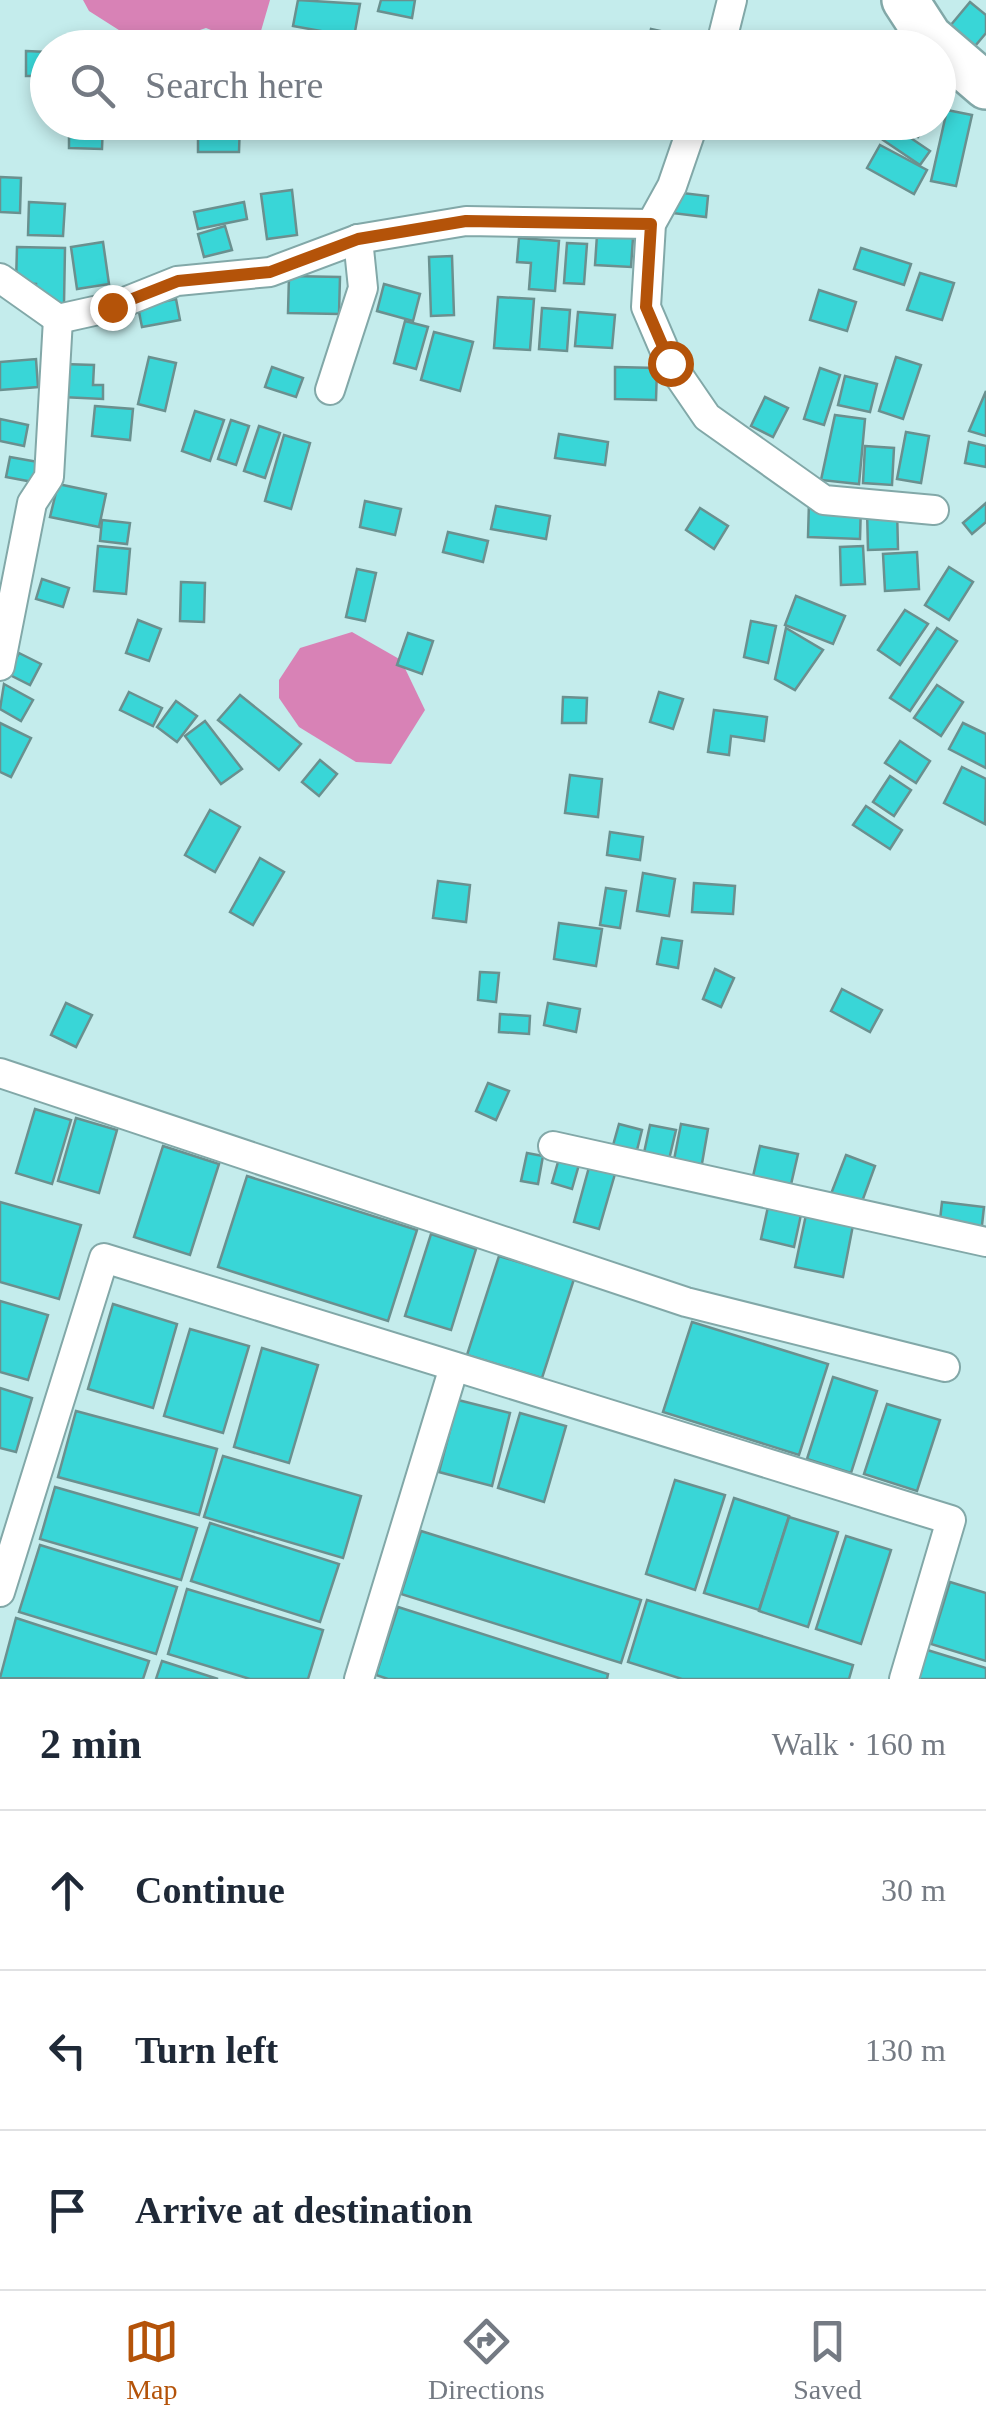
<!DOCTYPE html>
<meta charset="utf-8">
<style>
:root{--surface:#fff;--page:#f6f6f7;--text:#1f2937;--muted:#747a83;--line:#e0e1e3;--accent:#b45309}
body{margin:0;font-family:Georgia,serif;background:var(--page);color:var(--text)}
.stop{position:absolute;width:30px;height:30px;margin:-22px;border:8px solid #b45309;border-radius:50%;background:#fff}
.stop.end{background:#b45309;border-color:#fff;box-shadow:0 2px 10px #0008}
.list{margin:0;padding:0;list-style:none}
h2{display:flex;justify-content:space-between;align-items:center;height:130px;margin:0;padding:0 40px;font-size:42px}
h2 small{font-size:32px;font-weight:400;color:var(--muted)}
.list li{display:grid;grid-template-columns:65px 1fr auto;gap:30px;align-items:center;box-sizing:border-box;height:160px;padding:0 40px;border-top:2px solid var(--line)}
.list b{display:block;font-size:38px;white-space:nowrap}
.list em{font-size:32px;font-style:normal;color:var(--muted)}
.icon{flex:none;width:55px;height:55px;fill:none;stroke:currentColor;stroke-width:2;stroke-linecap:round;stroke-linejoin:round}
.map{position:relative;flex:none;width:986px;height:1679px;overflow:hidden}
.search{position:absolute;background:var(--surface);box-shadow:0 5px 15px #0003;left:30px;right:30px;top:30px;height:110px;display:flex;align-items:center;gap:25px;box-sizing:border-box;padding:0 35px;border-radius:55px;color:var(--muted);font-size:38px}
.sheet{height:610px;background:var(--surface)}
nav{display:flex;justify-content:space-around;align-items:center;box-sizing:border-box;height:140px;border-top:2px solid var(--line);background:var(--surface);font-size:28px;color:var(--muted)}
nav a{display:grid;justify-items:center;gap:5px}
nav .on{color:var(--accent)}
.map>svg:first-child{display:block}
</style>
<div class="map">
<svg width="986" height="1679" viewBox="0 0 986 1679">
<rect width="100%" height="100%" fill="#c4ecec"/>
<g fill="#d882b6">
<path d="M83,0H270L256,48L206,28L170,40L133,39L89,11Z"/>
<path d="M352,632L401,660L425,710L391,764L356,762L299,727L279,698V680L300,648Z"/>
</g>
<g fill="#39d6d7" stroke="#6a908f" stroke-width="2.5">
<path d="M298,0L360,4L354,37L293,26Z"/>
<path d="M381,0H415L412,18L378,11Z"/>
<path d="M970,2L986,15V33L970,52L945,32Z"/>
<path d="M651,29L697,39L695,48H647Z"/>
<path d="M26,51L48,52V76H26Z"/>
<path d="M947,110L972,115L956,186L931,181Z"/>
<path d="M69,122L103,123L102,149L69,148Z"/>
<path d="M106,122H142V132L106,131Z"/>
<path d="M198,122H240L239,152H198Z"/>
<path d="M337,122H401V135L337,137Z"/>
<path d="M900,122H930L918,137Z"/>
<path d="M893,126L930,151L920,165L883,140Z"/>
<path d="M880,145L927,170L914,194L867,168Z"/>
<path d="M0,177L21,178L20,213L0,212Z"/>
<path d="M292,190L297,235L267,239L261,194Z"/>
<path d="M674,192L708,196L706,217L672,213Z"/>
<path d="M29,202L65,204L63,236L28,235Z"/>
<path d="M244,202L247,219L198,229L194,212Z"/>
<path d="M225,226L232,250L204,257L198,234Z"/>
<path d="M597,235L633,238L631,267L595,265Z"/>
<path d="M519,238L559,241L555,291L529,289L531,263L517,262Z"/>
<path d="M103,242L109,284L77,289L71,247Z"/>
<path d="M567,243L587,244L584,284L564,283Z"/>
<path d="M17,247L65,248L64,304H47V294H35L36,284L16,283Z"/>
<path d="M861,248L911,264L904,285L854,269Z"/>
<path d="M452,256L454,315L431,316L429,257Z"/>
<path d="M920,273L954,283L942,320L907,310Z"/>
<path d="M289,276L340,277L339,314L288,313Z"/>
<path d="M384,284L420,294L413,321L377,311Z"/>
<path d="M819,290L856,302L847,331L810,320Z"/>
<path d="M498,297L534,299L530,350L494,348Z"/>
<path d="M176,299L180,320L142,327L138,307Z"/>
<path d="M542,308L570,310L567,351L539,349Z"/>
<path d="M578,312L615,315L612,348L575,346Z"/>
<path d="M405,321L428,327L416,369L394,363Z"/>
<path d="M434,332L473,342L460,391L421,380Z"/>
<path d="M149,357L176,363L165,411L138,404Z"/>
<path d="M896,357L921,365L903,419L879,411Z"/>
<path d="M36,359L38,387L0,390V362Z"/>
<path d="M63,364L94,365L93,385H103V399L62,397Z"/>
<path d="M272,367L303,378L296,397L265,387Z"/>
<path d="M615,367L657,368L656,400L615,399Z"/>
<path d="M820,368L840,375L824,425L804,419Z"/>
<path d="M845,376L877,384L870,412L838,405Z"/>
<path d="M986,391V436L969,431Z"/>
<path d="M765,397L788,408L773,437L751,426Z"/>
<path d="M95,406L133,409L130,440L92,436Z"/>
<path d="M195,411L224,420L210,461L182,451Z"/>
<path d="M835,415L865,419L859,484L821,480Z"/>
<path d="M0,419L28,425L24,446L0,441Z"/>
<path d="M231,420L249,426L236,465L218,459Z"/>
<path d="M259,426L280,433L265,478L244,471Z"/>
<path d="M906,432L929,436L921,483L897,479Z"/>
<path d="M559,434L608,442L605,465L555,458Z"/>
<path d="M284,435L310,443L291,509L265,501Z"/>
<path d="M969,442L986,446V467L965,463Z"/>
<path d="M865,446L894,448L892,485L863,483Z"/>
<path d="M10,457L38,462L33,482L6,477Z"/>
<path d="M58,484L106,494L99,527L50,517Z"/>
<path d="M365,501L401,509L395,535L360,527Z"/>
<path d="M809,502L861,504L860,539L808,537Z"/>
<path d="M986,503V522L972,534L963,523Z"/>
<path d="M496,506L550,516L546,539L491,529Z"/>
<path d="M700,508L728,526L714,549L686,530Z"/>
<path d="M897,509L898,549L868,550L867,510Z"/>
<path d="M102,520L130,523L127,544L100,541Z"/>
<path d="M448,532L488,541L483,562L443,552Z"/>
<path d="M98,546L130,549L126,594L94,591Z"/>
<path d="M863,546L865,584L841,585L840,547Z"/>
<path d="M917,552L919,589L885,591L883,554Z"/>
<path d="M949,567L973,582L949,620L925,605Z"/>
<path d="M357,569L376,573L365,621L346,617Z"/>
<path d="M42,579L69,588L63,607L36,599Z"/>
<path d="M181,582L205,583L204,622L180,621Z"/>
<path d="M796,596L845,616L833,644L785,625Z"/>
<path d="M905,610L928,624L900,665L878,650Z"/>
<path d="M138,620L161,629L149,661L126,653Z"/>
<path d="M751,621L776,626L768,663L744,657Z"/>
<path d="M786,628L823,650L795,690L775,679Z"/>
<path d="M937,628L957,641L910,711L890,698Z"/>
<path d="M408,633L433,641L422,674L397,665Z"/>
<path d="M19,653L41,664L30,685L8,674Z"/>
<path d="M4,684L33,700L21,721L0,709Z"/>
<path d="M937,685L963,702L941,736L914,718Z"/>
<path d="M129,692L162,708L153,726L120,710Z"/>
<path d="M659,692L683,699L673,729L650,722Z"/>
<path d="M240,695L301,744L279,770L218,720Z"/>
<path d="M563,697L587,698L586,723H562Z"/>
<path d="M176,701L197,716L177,742L157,727Z"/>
<path d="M714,710L767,717L764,741L731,736L729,755L708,752Z"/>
<path d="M205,721L242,769L221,784L185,736Z"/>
<path d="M0,723L31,738L11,777L0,772Z"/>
<path d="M963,723L986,734V768L949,749Z"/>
<path d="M900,741L930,761L916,783L885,763Z"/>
<path d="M320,760L337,774L319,796L302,782Z"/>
<path d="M962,767L986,779L985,824L944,803Z"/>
<path d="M570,775L602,779L598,817L565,813Z"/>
<path d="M890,776L911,790L894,816L873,802Z"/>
<path d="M866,806L902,830L890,849L853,825Z"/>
<path d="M210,810L240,827L215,872L185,855Z"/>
<path d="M610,832L643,837L640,860L607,855Z"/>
<path d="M260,858L284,872L253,925L230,912Z"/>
<path d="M643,873L675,879L669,916L637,911Z"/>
<path d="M438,881L470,885L466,922L433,918Z"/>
<path d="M694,883L735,886L733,914L692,912Z"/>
<path d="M606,888L626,891L620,928L600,925Z"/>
<path d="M559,923L602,929L596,966L554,959Z"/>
<path d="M662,938L682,941L678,968L657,964Z"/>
<path d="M715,969L734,978L721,1007L703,999Z"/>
<path d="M480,972L499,973L496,1002L478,1000Z"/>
<path d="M842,989L882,1010L870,1032L831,1011Z"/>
<path d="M66,1003L92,1015L76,1047L51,1035Z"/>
<path d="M548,1003L580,1009L576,1032L544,1025Z"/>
<path d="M500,1014L530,1016L529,1034L499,1032Z"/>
<path d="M488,1083L509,1091L496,1120L476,1111Z"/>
<path d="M35,1109L71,1120L52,1184L16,1173Z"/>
<path d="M76,1118L117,1130L99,1193L58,1181Z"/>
<path d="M619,1124L642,1130L634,1162L610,1156Z"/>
<path d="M681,1124L708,1129L700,1175L672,1170Z"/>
<path d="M650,1125L676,1130L667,1168L642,1162Z"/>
<path d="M163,1146L219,1164L190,1255L134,1237Z"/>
<path d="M760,1146L798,1154L789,1193L751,1185Z"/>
<path d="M527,1153L543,1156L538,1184L521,1181Z"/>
<path d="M560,1155L580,1161L572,1189L552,1183Z"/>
<path d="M846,1155L875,1166L859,1210L829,1199Z"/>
<path d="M591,1160L617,1167L599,1229L574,1222Z"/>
<path d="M247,1176L417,1230L388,1321L218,1267Z"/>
<path d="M0,1202L81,1225L59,1299L0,1282Z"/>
<path d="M769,1202L802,1210L794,1247L761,1239Z"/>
<path d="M942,1202L984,1207L981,1234L939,1229Z"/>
<path d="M807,1210L854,1220L843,1277L795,1267Z"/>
<path d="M431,1234L476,1249L451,1330L405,1316Z"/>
<path d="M499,1256L574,1279L542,1378L467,1355Z"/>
<path d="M0,1301L48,1315L28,1380L0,1372Z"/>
<path d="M113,1304L177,1324L153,1408L88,1389Z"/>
<path d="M692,1322L828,1364L799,1455L663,1412Z"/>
<path d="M190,1329L249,1346L223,1433L164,1416Z"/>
<path d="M262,1348L318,1365L289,1463L234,1447Z"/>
<path d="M833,1377L877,1391L851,1473L807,1459Z"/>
<path d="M0,1388L32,1398L16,1452L0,1448Z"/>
<path d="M458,1400L510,1413L492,1486L439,1472Z"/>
<path d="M887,1404L940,1420L917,1491L864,1474Z"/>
<path d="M76,1411L217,1449L199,1515L58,1477Z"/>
<path d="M520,1413L566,1426L544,1502L498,1488Z"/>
<path d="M223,1456L361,1496L343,1558L204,1517Z"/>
<path d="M675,1480L725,1495L695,1590L646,1574Z"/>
<path d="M55,1487L197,1528L181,1580L40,1539Z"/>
<path d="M734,1498L789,1516L759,1610L704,1593Z"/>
<path d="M789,1517L838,1532L808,1627L759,1611Z"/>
<path d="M210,1523L339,1564L320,1622L191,1581Z"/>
<path d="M421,1531L641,1600L621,1663L401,1594Z"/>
<path d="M846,1536L891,1550L861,1644L816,1629Z"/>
<path d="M40,1545L177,1587L156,1654L19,1612Z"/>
<path d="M950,1582L986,1593V1661L931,1644Z"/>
<path d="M187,1589L323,1630L308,1679H250L168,1654Z"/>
<path d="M647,1600L853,1665L849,1679H682L628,1662Z"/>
<path d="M398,1607L608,1674L607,1679H388L376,1675Z"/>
<path d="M16,1618L149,1661L143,1679L0,1678Z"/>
<path d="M924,1649L986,1668V1679H915Z"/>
<path d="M162,1661L218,1679H156Z"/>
</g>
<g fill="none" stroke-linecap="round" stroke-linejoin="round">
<g stroke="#82a8a8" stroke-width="32">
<g id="street">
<path d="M720,48L732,0"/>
<path d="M694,122L672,186L651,224L646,307L670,363L707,417L824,500L934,510"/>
<path d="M0,278L58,319"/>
<path d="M58,319L112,307L177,281L270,272L358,239L466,221L651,224"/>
<path d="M330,390L363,288L358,239"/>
<path d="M0,666L32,503L49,477L58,319"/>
<path d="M0,1073L686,1302L945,1367"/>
<path d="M553,1146L986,1242"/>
<path d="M0,1592L104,1258L951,1520L904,1679"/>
<path d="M359,1679L454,1367"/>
</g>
</g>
<g stroke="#82a8a8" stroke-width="50">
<path id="primary" d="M905,0L929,37L986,86"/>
</g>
<use href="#street" stroke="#fff" stroke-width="28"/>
<use href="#primary" stroke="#fff" stroke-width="45"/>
</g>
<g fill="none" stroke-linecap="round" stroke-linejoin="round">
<path stroke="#b45309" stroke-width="12" d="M112,307L178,281L270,272L358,239L466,221L651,224L646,307L670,363"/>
</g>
</svg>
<div class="stop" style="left:670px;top:363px"></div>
<div class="stop end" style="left:112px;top:307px"></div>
<div class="search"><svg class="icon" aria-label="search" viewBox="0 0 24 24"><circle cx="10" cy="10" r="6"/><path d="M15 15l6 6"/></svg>Search here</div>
</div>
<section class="sheet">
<h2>2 min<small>Walk · 160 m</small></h2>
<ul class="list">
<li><svg class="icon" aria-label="ahead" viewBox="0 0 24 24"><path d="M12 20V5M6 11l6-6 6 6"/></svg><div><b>Continue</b></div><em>30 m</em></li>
<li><svg class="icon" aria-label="left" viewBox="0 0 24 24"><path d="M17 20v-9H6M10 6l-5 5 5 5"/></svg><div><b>Turn left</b></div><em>130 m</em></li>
<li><svg class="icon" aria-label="arrive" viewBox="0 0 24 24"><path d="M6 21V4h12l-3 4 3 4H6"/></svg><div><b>Arrive at destination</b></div></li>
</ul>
</section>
<nav>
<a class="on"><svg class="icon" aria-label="map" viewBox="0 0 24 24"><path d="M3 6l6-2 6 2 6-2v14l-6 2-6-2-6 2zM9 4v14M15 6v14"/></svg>Map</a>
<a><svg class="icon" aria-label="directions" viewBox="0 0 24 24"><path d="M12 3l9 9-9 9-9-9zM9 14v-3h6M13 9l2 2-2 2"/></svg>Directions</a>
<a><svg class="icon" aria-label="saved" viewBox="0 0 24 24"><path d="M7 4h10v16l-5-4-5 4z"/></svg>Saved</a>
</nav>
